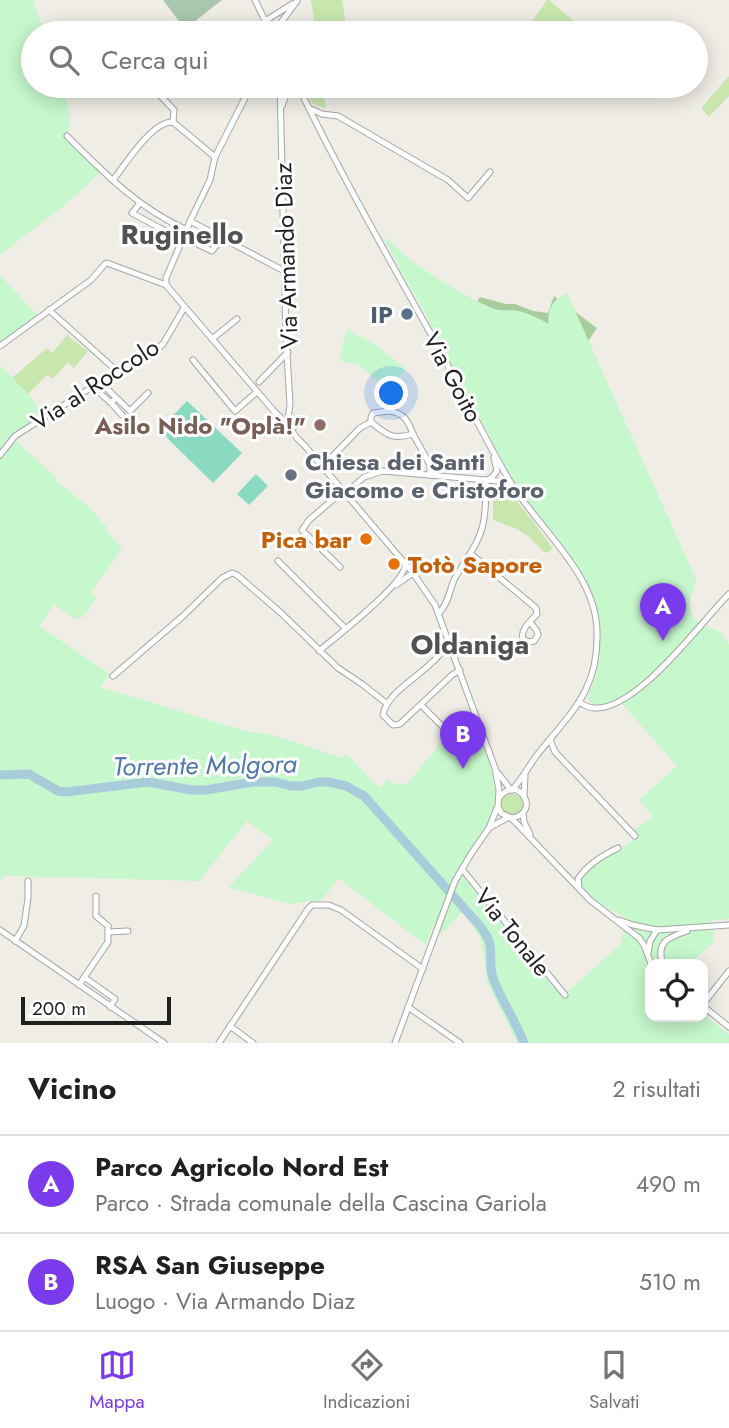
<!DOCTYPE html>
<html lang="it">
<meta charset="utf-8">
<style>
:root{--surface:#fff;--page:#f2f2f2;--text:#202124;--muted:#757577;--line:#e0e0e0;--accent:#7c3aed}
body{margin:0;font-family:Jost,sans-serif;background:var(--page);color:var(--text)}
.controls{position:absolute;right:21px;bottom:21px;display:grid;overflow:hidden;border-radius:14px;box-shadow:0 4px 18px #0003}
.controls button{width:63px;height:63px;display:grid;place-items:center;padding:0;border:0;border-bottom:2px solid var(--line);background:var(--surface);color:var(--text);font:35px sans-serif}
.scale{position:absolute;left:21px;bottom:18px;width:150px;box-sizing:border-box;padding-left:7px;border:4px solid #1f1f1f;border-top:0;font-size:19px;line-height:24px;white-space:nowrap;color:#1f1f1f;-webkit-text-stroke:5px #fff;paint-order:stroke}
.you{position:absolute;left:392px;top:394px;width:24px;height:24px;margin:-18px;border:5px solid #fff;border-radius:50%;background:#1a73e8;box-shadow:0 0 0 10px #1a73e833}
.badge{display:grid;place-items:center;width:46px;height:46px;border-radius:50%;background:var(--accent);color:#fff;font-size:23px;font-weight:700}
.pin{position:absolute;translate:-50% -58px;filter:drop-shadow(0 2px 4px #0008)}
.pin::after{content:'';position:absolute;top:37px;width:24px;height:21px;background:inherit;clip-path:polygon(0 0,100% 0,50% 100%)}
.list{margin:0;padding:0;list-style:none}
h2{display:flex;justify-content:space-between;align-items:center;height:91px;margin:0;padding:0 28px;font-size:30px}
h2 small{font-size:23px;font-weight:400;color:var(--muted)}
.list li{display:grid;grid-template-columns:46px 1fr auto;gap:21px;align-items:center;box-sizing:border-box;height:98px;padding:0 28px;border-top:2px solid var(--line)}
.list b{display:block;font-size:26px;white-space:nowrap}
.list p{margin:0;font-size:23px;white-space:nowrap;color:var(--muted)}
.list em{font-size:23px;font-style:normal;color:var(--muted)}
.icon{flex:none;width:38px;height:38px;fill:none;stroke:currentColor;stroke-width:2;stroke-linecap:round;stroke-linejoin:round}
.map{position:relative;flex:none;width:729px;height:1043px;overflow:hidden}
.search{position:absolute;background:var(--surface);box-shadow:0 4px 18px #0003;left:21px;right:21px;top:21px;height:77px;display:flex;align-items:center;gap:18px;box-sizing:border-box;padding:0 24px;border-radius:38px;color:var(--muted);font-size:26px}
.sheet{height:287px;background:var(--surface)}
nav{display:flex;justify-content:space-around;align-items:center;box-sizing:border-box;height:98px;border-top:2px solid var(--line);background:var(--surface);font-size:19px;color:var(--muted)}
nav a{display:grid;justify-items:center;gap:4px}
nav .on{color:var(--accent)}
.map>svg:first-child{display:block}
</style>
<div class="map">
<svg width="729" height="1043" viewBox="0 0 729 1043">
<rect width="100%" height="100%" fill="#f0ede6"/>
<g fill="#c7e7af">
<path d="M311,0H342L346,25L358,22L360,33H316Z"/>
<path d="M547,0H549L588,33H535L528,27Z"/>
<path d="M729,76V96L709,117L701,108Z"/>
<path d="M303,86H323L326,109L312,103Z"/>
<path d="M68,334L69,337L88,351L74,368L67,363L53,379L47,375L27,395L11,379L47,348L52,353Z"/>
<path d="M493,485H499L506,488L533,521L553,549L545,553L528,536L515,528L493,520V494L489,492L490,486Z"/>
<circle cx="512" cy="805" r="11"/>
</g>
<path fill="#a8cd9d" d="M554,296L597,328L581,352L477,302L480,297L506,304H515L533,311L548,313Z"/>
<path fill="#a9c7af" d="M163,0H222L185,29Z"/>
<g fill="#c6f7cd">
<path d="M0,0H33L44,33H33V86H61C67,102 77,123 64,138L101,171C71,203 34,228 0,255Z"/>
<path d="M388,238C402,260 467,298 492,308C501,312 510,309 519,311C530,314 540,319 549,324C546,309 554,299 567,293L696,579C695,587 691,594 690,601C689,613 697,624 708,628C715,630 713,627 719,632C724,635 726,640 729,645V919L712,920L714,942L689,964H650V1017H703V1014L729,1035V1043H517L487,982L482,944L479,935L464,914L461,913L441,934L433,926L426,945L338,878L322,900L289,904L229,887L273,840L247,821L199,881L10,876H3L0,882V365L28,394L45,415L14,437L16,440L54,476L57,482L88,506L108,529L107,531L122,549L90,593L97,598L83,617L81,616L77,620L54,604L39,626L110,674L100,687L245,731L272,735L342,758L346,753L374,783L380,788L388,779L396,786L400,782L403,785L407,784L469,708C480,739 506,788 490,820C480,837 467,854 456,871L467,881L562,997L621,944L625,917C606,908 589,898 579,880L582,873L616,850L618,851L634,839L629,834L653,816L639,800L677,766L618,699C609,703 598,708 589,701L588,696L595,679L600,654V623L596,603L584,577L513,481L432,329L427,317L384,240Z"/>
<path d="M0,275L38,316L0,344Z"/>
<path d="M347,329L374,344L406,369L387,390L361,366L339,360Z"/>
</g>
<g fill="#89dac0">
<path d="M187,401L242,453L213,483L159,430Z"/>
<path d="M256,474L268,486L249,505L237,494Z"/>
</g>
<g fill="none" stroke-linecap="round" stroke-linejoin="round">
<path stroke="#a9ccdb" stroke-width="9" d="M0,775L29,774L58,791L66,792L148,782L191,790H206L253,782H276L291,786H303L318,782H329L346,786L364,796L480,926C484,932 489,938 490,945C492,957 489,967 493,978C501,1000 515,1020 524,1043"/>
<g stroke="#a6a6a6" stroke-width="7">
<g id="minor">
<path d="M255,0L271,33"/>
<path d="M265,21L292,4"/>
<path d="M273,33L297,1"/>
<path d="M151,86L174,110L173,122"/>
<path d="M280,86L286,338L290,404L288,419"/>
<path d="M298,86C338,169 383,248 428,329C456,378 479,429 508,478C536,527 596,572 597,631C599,691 571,712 537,755C528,767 522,779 512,790"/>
<path d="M282,106L286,95L287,86"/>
<path d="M311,109L322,114L338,116L448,180L468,198L490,172"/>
<path d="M67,136C103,172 139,209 187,230"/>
<path d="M113,180C125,165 152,121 173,122L215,157"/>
<path d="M140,203L132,213L182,240"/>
<path d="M190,221L286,272"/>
<path d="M183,237L212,251L222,238"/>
<path d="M166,285V278L192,217L210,180L215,157L251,86"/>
<path d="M166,285L273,410L282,419L288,420"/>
<path d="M49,310L118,372"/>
<path d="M212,339L237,319"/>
<path d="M0,346L91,280L105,264L107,263L166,285"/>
<path d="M193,360L235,411L257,392"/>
<path d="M100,382L130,411L148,393"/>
<path d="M259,382L288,352"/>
<path d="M101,394L111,403L116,398"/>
<path d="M111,403L122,415"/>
<path d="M389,411C404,413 408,420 413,434C392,440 387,435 371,422V417L373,413Z"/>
<circle cx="292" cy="423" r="4.5"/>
<path d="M287,424L297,438L305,446L413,573L435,605L495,768L499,790L498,806L501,813L511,818L519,826L590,900L639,938L644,945L651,964"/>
<path d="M413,434L430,465V475"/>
<path d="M0,455L15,436L100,382L157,349L163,344L184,308"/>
<path d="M322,467L360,428L371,422"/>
<path d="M489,479L492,477L497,471L494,458"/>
<path d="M345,494L364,477L383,471L486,480L498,481L512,486"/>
<path d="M471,554L536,608L537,614C531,621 520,629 523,639L529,642L534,641L538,635L537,631L530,622"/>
<path d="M278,561L345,628"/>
<path d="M340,567L302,530L309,520L343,491"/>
<path d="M396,585L413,573"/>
<path d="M439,613C449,603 449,590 455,578C466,559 481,541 484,519C486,506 486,492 486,480"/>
<path d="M449,639C438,670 387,687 383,715L393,725L400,724L452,675L460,670"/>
<path d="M319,651C337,636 402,586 405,566"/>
<path d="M113,676L183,616L222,578L232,573L237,575L280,612L338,668L362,684L386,703"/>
<path d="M579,702C584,705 588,708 594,708C637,711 700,623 729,594"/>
<path d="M421,705L442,726"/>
<path d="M550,740L555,752L635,836"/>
<path d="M498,773L511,790"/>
<path d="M524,797L525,775"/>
<path d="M499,798C518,772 543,814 511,818"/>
<path d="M523,814L524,822L530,834"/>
<path d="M489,828L507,818"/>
<path d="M462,869L565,995"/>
<path d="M579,887L578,879C587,865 603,855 618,848"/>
<path d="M619,920L633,925L657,930L729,925"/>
<path d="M0,930L164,1043"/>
<path d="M108,932L128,931"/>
<path d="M15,941L24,926L28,898V881"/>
<path d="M648,953L650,941L657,930"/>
<path d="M663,964C655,942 669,937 687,931"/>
<path d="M84,977L115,999L110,1007"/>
<path d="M79,985L108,942V926L96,916V896"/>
<path d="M703,1004L729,971"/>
<path d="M703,1006L729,1027"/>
<path d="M408,1007L460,1043"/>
<path d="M230,1026L253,1043"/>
<path d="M219,1043L308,909L312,905H329L341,910L423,969"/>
<path d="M395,1043L455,881L471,854L489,828L497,808"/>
</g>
</g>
<use href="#minor" stroke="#fff" stroke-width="5"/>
</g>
<circle fill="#5c6f8a" stroke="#fff" stroke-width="2.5" cx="407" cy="314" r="7"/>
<circle fill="#8d6e63" stroke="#fff" stroke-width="2.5" cx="320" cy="425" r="7"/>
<circle fill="#6b7280" stroke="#fff" stroke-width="2.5" cx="291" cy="475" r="7"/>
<g fill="#e8710a" stroke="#fff" stroke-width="2.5">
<circle cx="366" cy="539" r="7"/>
<circle cx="394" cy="564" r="7"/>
</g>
<g text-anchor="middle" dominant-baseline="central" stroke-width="6" stroke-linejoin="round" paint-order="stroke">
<g font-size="24" fill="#1f1f1f" stroke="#fff">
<text transform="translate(286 256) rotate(-92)">Via Armando Diaz</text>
<text transform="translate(453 377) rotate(62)">Via Goito</text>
<text transform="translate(95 384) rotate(-33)">Via al Roccolo</text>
<text transform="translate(513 932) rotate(51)">Via Tonale</text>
</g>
<g font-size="24" font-weight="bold" fill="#4e5e75" stroke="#fff" text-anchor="end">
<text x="393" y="314">IP</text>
</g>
<g font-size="24" font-weight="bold" fill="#785e54" stroke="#fff" text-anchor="end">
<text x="306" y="425">Asilo Nido "Oplà!"</text>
</g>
<g font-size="24" font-weight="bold" fill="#5b616d" stroke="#fff" text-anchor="start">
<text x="305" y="461">Chiesa dei Santi<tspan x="305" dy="28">Giacomo e Cristoforo</tspan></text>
</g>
<g font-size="24" font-weight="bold" fill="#c56008" stroke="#fff" text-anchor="end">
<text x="352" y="539">Pica bar</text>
<text x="408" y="564" text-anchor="start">Totò Sapore</text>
</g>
<g font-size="26" font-style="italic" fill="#5078aa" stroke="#fff">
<text transform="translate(205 765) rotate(-1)">Torrente Molgora</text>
</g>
<g font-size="28" font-weight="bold" fill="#525252" stroke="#fff">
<text x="182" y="234">Ruginello</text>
<text x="470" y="644">Oldaniga</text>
</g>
</g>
</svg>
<div class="controls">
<button><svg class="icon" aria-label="locate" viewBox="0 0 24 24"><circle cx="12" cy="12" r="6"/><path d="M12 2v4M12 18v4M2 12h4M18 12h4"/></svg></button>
</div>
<div class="scale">200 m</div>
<div class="you"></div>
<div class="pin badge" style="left:663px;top:641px">A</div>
<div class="pin badge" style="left:463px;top:769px">B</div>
<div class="search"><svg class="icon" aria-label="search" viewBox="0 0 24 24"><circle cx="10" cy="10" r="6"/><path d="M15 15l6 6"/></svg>Cerca qui</div>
</div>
<section class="sheet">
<h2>Vicino<small>2 risultati</small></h2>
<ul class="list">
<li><span class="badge">A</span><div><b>Parco Agricolo Nord Est</b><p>Parco · Strada comunale della Cascina Gariola</p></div><em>490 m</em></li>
<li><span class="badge">B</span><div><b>RSA San Giuseppe</b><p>Luogo · Via Armando Diaz</p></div><em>510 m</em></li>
</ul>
</section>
<nav>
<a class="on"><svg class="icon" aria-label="map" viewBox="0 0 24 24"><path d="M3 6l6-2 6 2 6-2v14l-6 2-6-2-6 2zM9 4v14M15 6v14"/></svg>Mappa</a>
<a><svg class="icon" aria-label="directions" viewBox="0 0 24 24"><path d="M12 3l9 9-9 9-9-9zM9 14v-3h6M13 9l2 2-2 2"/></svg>Indicazioni</a>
<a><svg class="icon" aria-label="saved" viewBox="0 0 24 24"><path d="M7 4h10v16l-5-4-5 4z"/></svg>Salvati</a>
</nav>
